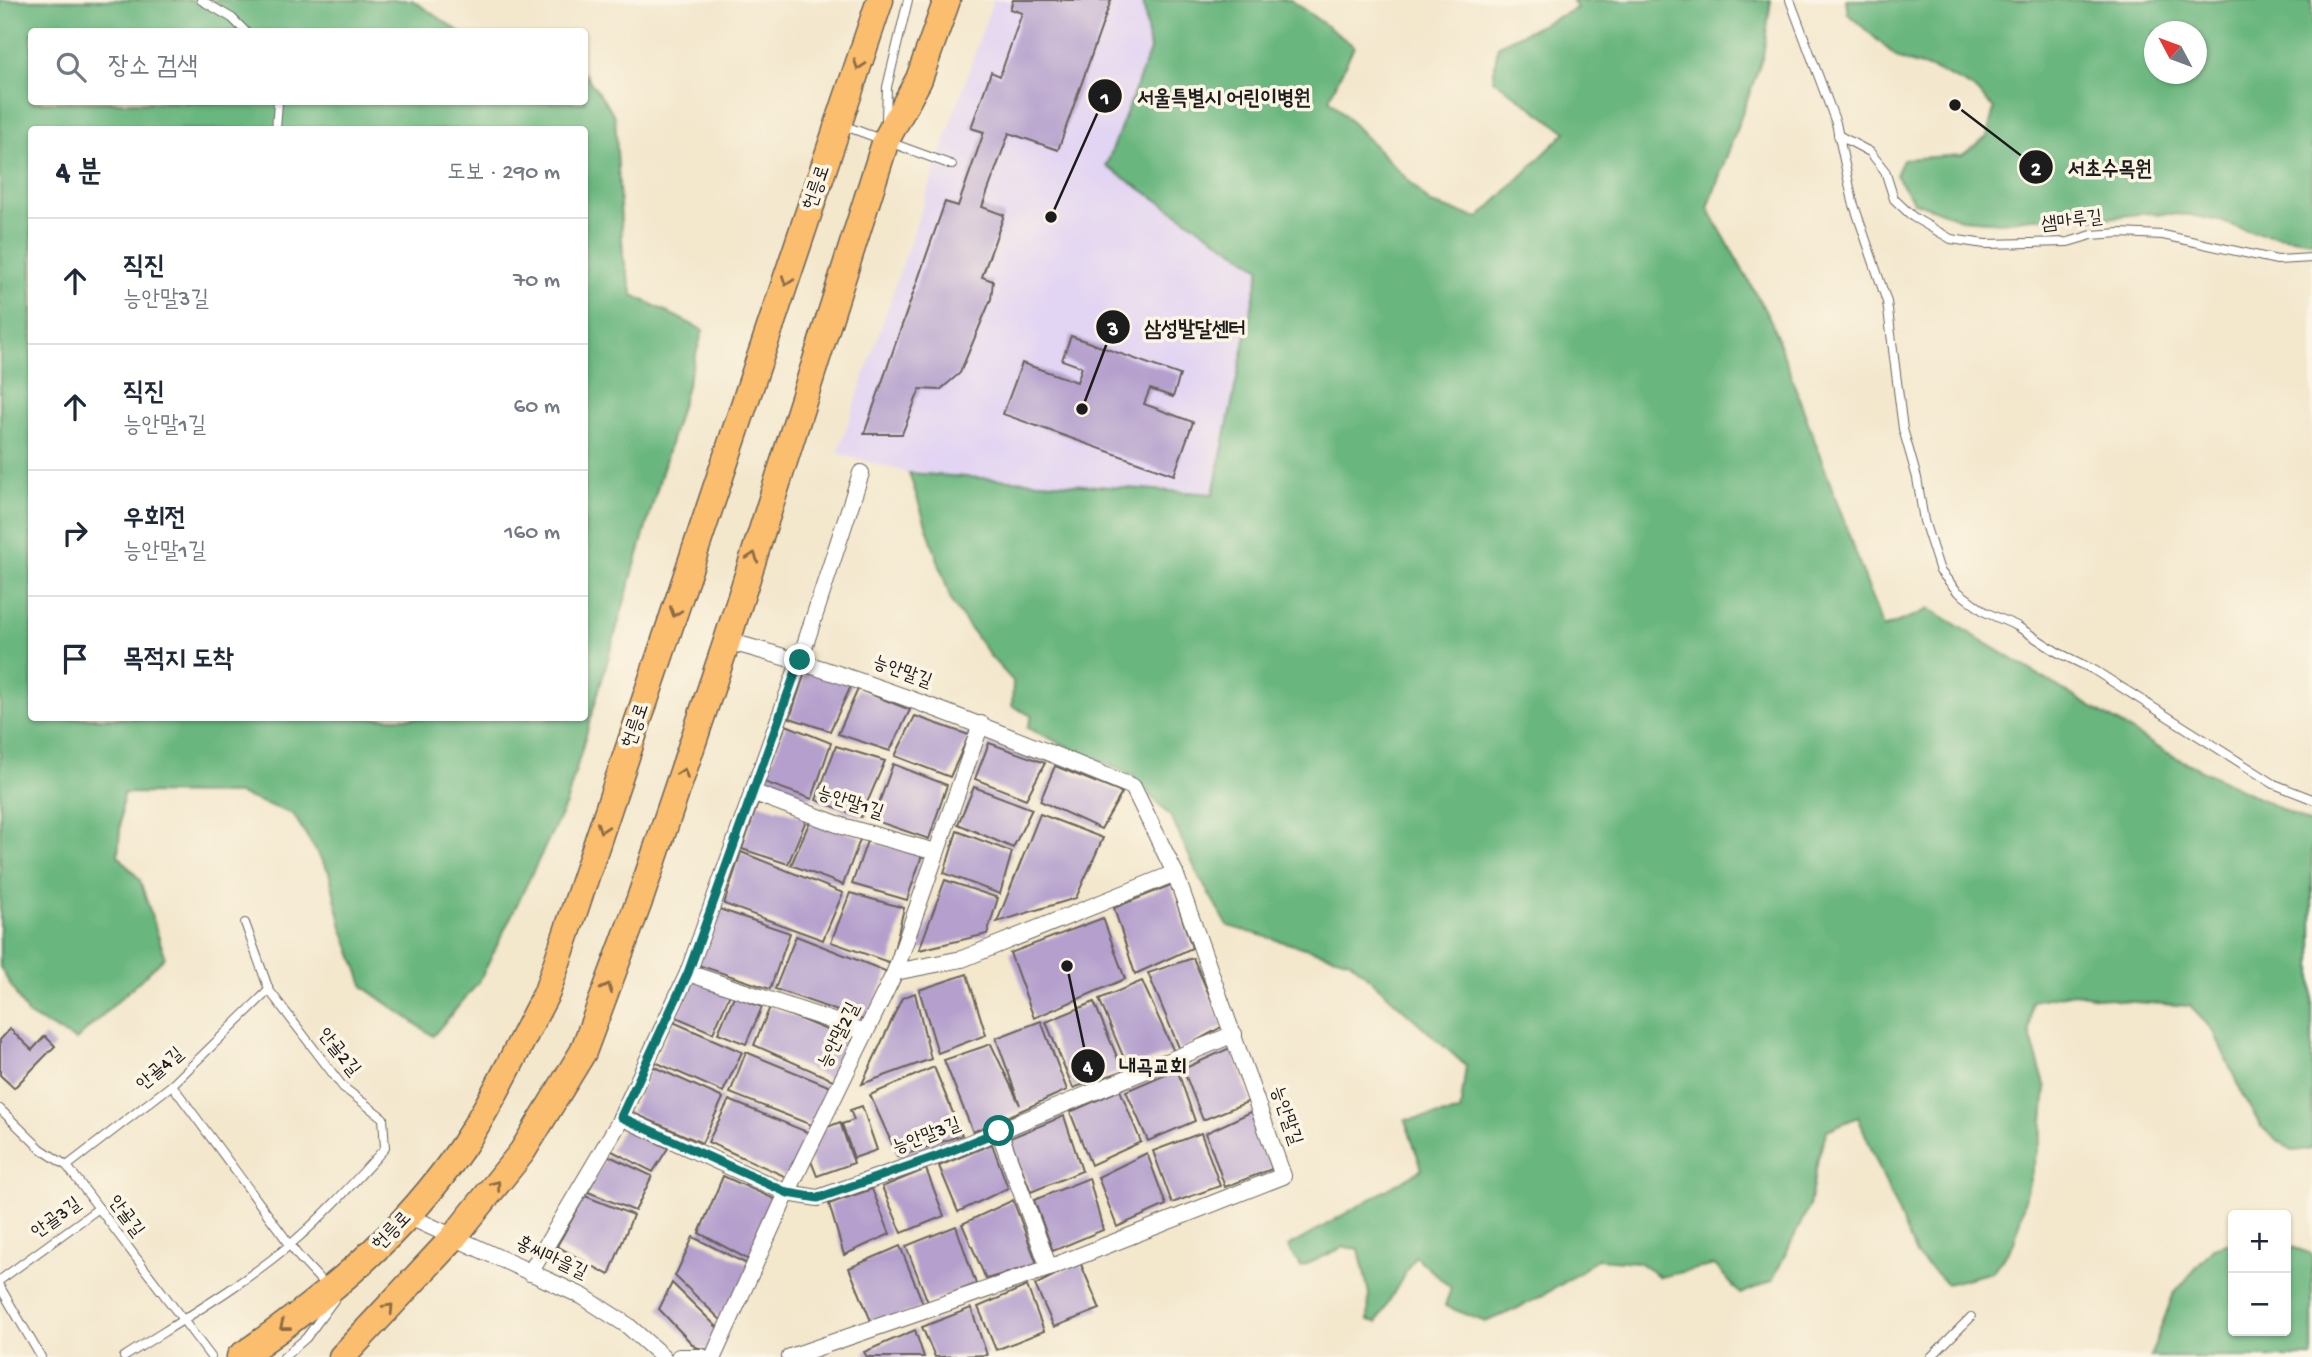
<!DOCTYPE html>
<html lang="ko">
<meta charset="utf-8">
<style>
:root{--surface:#fff;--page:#f6f6f7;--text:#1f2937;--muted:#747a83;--line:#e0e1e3}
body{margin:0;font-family:"Gochi Hand","Poor Story",sans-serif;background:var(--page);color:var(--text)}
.controls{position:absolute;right:21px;bottom:21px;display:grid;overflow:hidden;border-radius:7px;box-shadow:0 2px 5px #0004}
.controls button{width:63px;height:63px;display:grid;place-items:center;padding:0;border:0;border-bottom:2px solid var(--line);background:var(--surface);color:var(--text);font:35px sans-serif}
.compass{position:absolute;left:2144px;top:21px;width:63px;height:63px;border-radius:50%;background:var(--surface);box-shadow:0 2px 5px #0004;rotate:311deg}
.stop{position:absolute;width:21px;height:21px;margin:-16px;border:5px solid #0f766e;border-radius:50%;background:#fff}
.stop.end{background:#0f766e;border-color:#fff;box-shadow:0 2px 7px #0008}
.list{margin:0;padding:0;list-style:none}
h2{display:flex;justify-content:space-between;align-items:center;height:91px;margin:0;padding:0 28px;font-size:30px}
h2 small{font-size:23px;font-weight:400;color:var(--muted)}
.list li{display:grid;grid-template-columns:46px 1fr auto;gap:21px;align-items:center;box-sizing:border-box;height:126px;padding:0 28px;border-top:2px solid var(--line)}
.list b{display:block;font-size:26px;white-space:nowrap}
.list p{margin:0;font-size:23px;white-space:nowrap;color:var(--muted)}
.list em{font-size:23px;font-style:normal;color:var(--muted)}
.icon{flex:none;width:38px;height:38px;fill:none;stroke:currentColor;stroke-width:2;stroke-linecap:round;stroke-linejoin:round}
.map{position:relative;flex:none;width:2312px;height:1357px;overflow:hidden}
.search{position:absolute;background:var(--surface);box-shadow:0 2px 5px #0004;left:28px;top:28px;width:560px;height:77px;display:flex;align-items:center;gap:18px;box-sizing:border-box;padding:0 24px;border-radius:7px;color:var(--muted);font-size:26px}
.panel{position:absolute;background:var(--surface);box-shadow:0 2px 5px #0004;left:28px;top:126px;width:560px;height:595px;border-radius:7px}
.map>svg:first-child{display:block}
</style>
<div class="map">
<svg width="2312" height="1357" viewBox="0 0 2312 1357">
<rect width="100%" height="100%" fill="#fcf5e5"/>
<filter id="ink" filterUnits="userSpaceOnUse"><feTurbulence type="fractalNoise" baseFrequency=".0143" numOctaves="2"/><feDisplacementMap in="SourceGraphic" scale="14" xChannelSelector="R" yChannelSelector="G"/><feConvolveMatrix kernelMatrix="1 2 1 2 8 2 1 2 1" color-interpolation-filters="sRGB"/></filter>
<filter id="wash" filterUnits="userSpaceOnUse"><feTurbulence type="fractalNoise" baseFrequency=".00686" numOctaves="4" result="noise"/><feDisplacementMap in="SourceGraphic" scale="28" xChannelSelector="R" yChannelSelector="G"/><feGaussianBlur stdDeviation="1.57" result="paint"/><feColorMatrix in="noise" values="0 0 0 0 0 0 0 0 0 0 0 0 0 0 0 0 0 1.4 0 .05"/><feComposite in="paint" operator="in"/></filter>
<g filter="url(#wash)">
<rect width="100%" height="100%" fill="#f3e7cc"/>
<path fill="#e2d4f3" d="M993,0H1143L1150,50L1106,166L1260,268L1213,494L909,473L838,453Z"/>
<g fill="#69b67e" stroke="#42694d" stroke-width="2" fill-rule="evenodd">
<path d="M0,0H412L459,31L32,32V102H584L585,74L615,116L623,256L633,295L703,330L566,804L479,982L433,1036L364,987L342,927L329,872L293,814L239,794L123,793L118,855L140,880L165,957L76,1040L28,1015L0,967ZM32,130H584V718H32Z"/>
<path d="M1143,0H1291L1354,46L1329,99L1431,204L1479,218L1566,132L1493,79L1498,45L1577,8L1572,0H1771L1763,56L1708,208L1771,321L1883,628L1930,609L2169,754L2312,824V1149L2292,1151L2262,1128L2242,1094L2214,1032L2190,1006L2122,1001L2074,993L2032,1001L2029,1031L2046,1088L2042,1131L2014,1243L1992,1272L1947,1284L1916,1255L1858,1117L1827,1130L1818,1158L1809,1207L1772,1281L1740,1294L1715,1265L1660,1277L1638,1262L1597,1259C1562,1287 1527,1306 1485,1322L1445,1306L1451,1288L1415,1256L1377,1322L1368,1320L1369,1294L1359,1249L1344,1247L1301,1267L1288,1247L1422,1169L1405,1120L1460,1112L1466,1066L1350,961L1228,926L1199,877L1171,817L1131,775L1027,728L1032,716L1012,706L1013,681L990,656L952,603L909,473L1213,494L1260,268L1106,166L1150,50Z"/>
<path d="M1846,0H2312V241L2250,232L2220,221L2190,215L2146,213L2107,218H2033L2000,222L1961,219L1914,202L1896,175L1903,159L1962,155L1987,137L1994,108L1973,88L1941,72L1899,59L1848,14ZM2154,32H2196V74H2154Z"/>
<path d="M2233,1242V1331H2286V1245L2312,1254V1357H2150L2173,1295L2213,1248Z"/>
</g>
<g id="blocks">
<g fill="#b5a0cd">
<path d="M1013,0H1111L1058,150L1009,133L982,207L1004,215L982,277L993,281L991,299L960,373L940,390L920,389L902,434H864L945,202L958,206L984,132L971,128L991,72L1000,76L1022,13L1010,9Z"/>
<path d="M1071,336L1180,375L1173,397L1150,389L1144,404L1193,422L1174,475L1003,414L1022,363L1077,382L1082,367L1062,360Z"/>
<path d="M806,669L852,684L830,731L790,718Z"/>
<path d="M858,689L910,710L890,751L838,734Z"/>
<path d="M915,716L969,735L950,777L895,756Z"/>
<path d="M786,725L831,743L812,799L764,782Z"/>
<path d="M989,743L1045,763L1026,799L975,779Z"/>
<path d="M836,746L885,761L861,817L816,800Z"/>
<path d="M893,764L947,785L929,839L873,820Z"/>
<path d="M1055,766L1122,793L1101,829L1040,801Z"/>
<path d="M974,787L1032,809L1013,848L958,824Z"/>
<path d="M758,803L807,818L788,864L742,849Z"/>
<path d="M1040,814L1103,838L1076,898L997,922Z"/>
<path d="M810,821L861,837L843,885L791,865Z"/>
<path d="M957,831L1012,852L1000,894L944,873Z"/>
<path d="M867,841L922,855L907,900L852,884Z"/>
<path d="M741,852L843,893L823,940L724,904Z"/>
<path d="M945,880L998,898L987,934L919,950Z"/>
<path d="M1171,885L1192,948L1135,974L1114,908Z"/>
<path d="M850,893L904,908L891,963L831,942Z"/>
<path d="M719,909L790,933L770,989L698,965Z"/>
<path d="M1103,918L1125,979L1034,1018L1010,953Z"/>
<path d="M796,936L888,972L866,1021L775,989Z"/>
<path d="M1193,958L1223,1026L1180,1050L1148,973Z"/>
<path d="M967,974L986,1035L938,1053L919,990Z"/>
<path d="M692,979L730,994L713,1033L676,1017Z"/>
<path d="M1142,981L1174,1052L1128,1068L1099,999Z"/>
<path d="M915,993L931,1059L862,1084L902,998Z"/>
<path d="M734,996L762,1007L746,1044L718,1033Z"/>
<path d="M1094,1002L1123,1071L1073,1088L1046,1022Z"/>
<path d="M770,1007L854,1041L835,1081L754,1045Z"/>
<path d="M1041,1021L1067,1090L973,1132L944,1060L991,1044L1020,1105L996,1038Z"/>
<path d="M673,1022L742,1052L723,1092L655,1062Z"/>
<path d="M10,1029L32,1050L45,1036L55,1046L14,1088L0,1075V1040Z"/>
<path d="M1232,1047L1250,1101L1203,1120L1183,1069Z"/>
<path d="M746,1052L833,1088L814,1126L730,1093Z"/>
<path d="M652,1066L723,1098L702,1143L631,1112Z"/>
<path d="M934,1067L962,1135L898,1157L870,1095Z"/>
<path d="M1177,1069L1195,1121L1148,1141L1126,1091Z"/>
<path d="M1120,1090L1141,1142L1091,1165L1070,1112Z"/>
<path d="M729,1100L812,1134L791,1179L708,1142Z"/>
<path d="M862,1106L877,1150L854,1158L842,1124L854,1120L850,1110Z"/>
<path d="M1253,1111L1272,1169L1225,1187L1206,1133Z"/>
<path d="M1064,1116L1082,1171L1031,1192L1010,1138Z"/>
<path d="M840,1122L854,1163L817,1176L809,1156L820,1130Z"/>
<path d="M624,1126L668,1148L653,1172L610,1150Z"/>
<path d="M1201,1133L1220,1186L1172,1203L1153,1151Z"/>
<path d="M992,1144L1008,1188L958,1212L939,1166Z"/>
<path d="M1147,1153L1166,1205L1117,1227L1098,1177Z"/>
<path d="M607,1155L652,1176L635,1211L588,1192Z"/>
<path d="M926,1169L944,1216L902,1233L882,1187Z"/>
<path d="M723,1176L779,1201L753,1262L699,1233Z"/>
<path d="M1089,1178L1103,1230L1053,1251L1034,1200Z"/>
<path d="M872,1189L890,1234L844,1255L829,1204Z"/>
<path d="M585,1196L633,1215L609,1275L557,1246Z"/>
<path d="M1013,1200L1037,1264L986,1279L962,1224Z"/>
<path d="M956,1226L976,1284L928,1302L906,1246Z"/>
<path d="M693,1237L751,1266L724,1323L675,1276Z"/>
<path d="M900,1246L924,1306L873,1326L849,1268Z"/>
<path d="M1080,1262L1100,1309L1054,1327L1035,1285Z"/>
<path d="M672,1283L721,1331L709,1350L695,1347L659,1309Z"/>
<path d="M1027,1286L1044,1331L996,1350L978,1307Z"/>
<path d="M971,1308L987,1355L935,1357L922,1327Z"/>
<path d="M915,1330L924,1357H867L864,1352Z"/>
</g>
</g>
</g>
<g filter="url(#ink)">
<use href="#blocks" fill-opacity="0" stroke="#67635a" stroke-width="2"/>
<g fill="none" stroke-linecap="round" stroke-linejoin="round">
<g stroke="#67635a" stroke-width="10">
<g id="service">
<path d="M201,0L232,18L246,32"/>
<path d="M1790,0L1836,123L1853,202L1887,302L1903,429L1917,478L1924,521L1940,571L1957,591L1985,612L2017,626L2057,652L2094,670L2274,784L2312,799"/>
<path d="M886,119L887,87L908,0"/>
<path d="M842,125L952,165"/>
<path d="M276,130L278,102"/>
<path d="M1838,135L1870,152L1885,171L1894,199L1913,217L1951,239L1985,244L2068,242L2092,235L2120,233L2163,235L2277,260L2312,258"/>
<path d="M172,1085L299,1257L327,1287"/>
<path d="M0,1109L41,1149L67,1166L211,1357"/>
<path d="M67,1166L172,1085L269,990"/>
<path d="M0,1280L99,1208"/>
<path d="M0,1287L41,1357"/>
<path d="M124,1357C180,1321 240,1287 292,1243C326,1214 355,1181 385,1148L383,1118L343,1087L269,990L245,923"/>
<path d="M284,1357L306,1338L334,1300"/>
<path d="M1931,1357L1971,1317"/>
</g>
</g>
<g stroke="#67635a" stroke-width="18">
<g id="minor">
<path d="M727,641C867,678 999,732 1133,787L1175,873L1283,1176L1049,1268L790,1357"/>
<path d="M752,792L845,827L936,852"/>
<path d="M895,972L962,959L1175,873"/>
<path d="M688,973L866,1032"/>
<path d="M621,1117L787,1193L818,1198L938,1156L1234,1034"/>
<path d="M999,1131L1049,1268"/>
<path d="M410,1217L582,1296L627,1325L663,1357"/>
<path d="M530,1273L617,1126L688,973L800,660L861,473"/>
<path d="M679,1357H702"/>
<path d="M713,1357L787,1193L895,972L981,724"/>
</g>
</g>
<g stroke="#67635a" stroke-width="29">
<g id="primary">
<path d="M240,1357C326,1298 404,1233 463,1146C495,1098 520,1042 547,992L880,0"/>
<path d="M342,1357L453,1238L522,1152L583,1052L640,899L727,641L886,140L919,79L947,0"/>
</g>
</g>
<use href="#service" stroke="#fff" stroke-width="8"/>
<use href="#minor" stroke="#fff" stroke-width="16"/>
<use href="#primary" stroke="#fbbd6e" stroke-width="26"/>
</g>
<defs><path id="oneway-chevron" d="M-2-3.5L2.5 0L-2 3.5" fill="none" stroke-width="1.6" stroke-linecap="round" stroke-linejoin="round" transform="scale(1.75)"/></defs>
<g stroke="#8c6c45">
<use href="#oneway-chevron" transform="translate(859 65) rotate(108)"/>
<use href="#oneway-chevron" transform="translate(787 281) rotate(109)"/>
<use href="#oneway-chevron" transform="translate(753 557) rotate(-72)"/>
<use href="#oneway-chevron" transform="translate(675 612) rotate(109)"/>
<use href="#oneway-chevron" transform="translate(683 773) rotate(-71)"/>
<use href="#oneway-chevron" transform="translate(602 828) rotate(109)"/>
<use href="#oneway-chevron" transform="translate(607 988) rotate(-69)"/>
<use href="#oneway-chevron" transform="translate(496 1185) rotate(-52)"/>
<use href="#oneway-chevron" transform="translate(389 1308) rotate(-47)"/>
<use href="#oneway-chevron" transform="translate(284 1326) rotate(142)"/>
</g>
</g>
<g fill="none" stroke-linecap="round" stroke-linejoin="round" filter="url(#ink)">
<path stroke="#0f766e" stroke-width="9" d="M800,660L688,973L621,1117L788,1193L818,1198L938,1156L999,1131"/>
</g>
<g text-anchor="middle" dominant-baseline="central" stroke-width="7" stroke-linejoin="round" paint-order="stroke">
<g font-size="19" fill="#1c1c1c" stroke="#fcf5e5">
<text transform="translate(818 188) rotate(-71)">헌릉로</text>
<text transform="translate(2072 222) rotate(-7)">샘마루길</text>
<text transform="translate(902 673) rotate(20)">능안말길</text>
<text transform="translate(637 726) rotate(-71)">헌릉로</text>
<text transform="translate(850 804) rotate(18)">능안말1길</text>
<text transform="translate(840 1036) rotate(-64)">능안말2길</text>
<text transform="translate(338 1053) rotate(51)">안골2길</text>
<text transform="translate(161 1070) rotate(-41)">안골4길</text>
<text transform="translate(1285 1116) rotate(71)">능안말길</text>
<text transform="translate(927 1137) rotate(-21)">능안말3길</text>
<text transform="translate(125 1217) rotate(53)">안골길</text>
<text transform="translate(57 1219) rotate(-36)">안골3길</text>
<text transform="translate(393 1232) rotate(-46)">헌릉로</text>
<text transform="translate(551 1259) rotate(25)">홍씨마을길</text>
</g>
</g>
<path fill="none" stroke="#1c1c1c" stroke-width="2.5" d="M1051 217L1105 96M1955 105L2036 167M1082 409L1113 327M1067 966L1088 1066"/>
<g fill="#1c1c1c" stroke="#fcf5e5" stroke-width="2.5">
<circle cx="1051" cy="217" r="7"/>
<circle cx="1955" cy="105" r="7"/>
<circle cx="1082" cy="409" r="7"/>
<circle cx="1067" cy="966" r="7"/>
<circle cx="1105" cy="96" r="18"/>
<circle cx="2036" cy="167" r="18"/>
<circle cx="1113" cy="327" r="18"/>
<circle cx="1088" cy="1066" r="18"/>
</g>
<g font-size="21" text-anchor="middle" font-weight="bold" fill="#fff">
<text x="1105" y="104">1</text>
<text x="2036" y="175">2</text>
<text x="1113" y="335">3</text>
<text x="1088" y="1073">4</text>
</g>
<g font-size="21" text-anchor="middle" font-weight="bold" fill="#1c1c1c" stroke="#fcf5e5" stroke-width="7" stroke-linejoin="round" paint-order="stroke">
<text x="1224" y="104">서울특별시 어린이병원</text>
<text x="2110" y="175">서초수목원</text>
<text x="1195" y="335">삼성발달센터</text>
<text x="1153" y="1073">내곡교회</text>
</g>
</svg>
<div class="controls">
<button>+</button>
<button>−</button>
</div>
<svg class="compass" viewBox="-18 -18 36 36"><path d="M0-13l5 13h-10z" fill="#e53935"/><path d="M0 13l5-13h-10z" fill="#747a83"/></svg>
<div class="stop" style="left:999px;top:1131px"></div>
<div class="stop end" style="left:800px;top:660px"></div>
<div class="search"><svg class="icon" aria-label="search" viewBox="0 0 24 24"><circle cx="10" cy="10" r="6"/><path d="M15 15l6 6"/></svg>장소 검색</div>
<section class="panel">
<h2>4 분<small>도보 · 290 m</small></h2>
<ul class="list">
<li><svg class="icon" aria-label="ahead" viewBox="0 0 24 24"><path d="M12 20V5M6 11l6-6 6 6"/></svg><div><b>직진</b><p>능안말3길</p></div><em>70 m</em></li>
<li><svg class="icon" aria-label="ahead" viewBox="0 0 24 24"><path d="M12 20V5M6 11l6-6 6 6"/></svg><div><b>직진</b><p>능안말1길</p></div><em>60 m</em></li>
<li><svg class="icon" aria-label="right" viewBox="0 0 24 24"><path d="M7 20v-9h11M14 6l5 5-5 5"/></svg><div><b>우회전</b><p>능안말1길</p></div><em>160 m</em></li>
<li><svg class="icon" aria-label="arrive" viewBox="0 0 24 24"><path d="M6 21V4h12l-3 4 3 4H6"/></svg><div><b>목적지 도착</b></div></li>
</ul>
</section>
</div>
